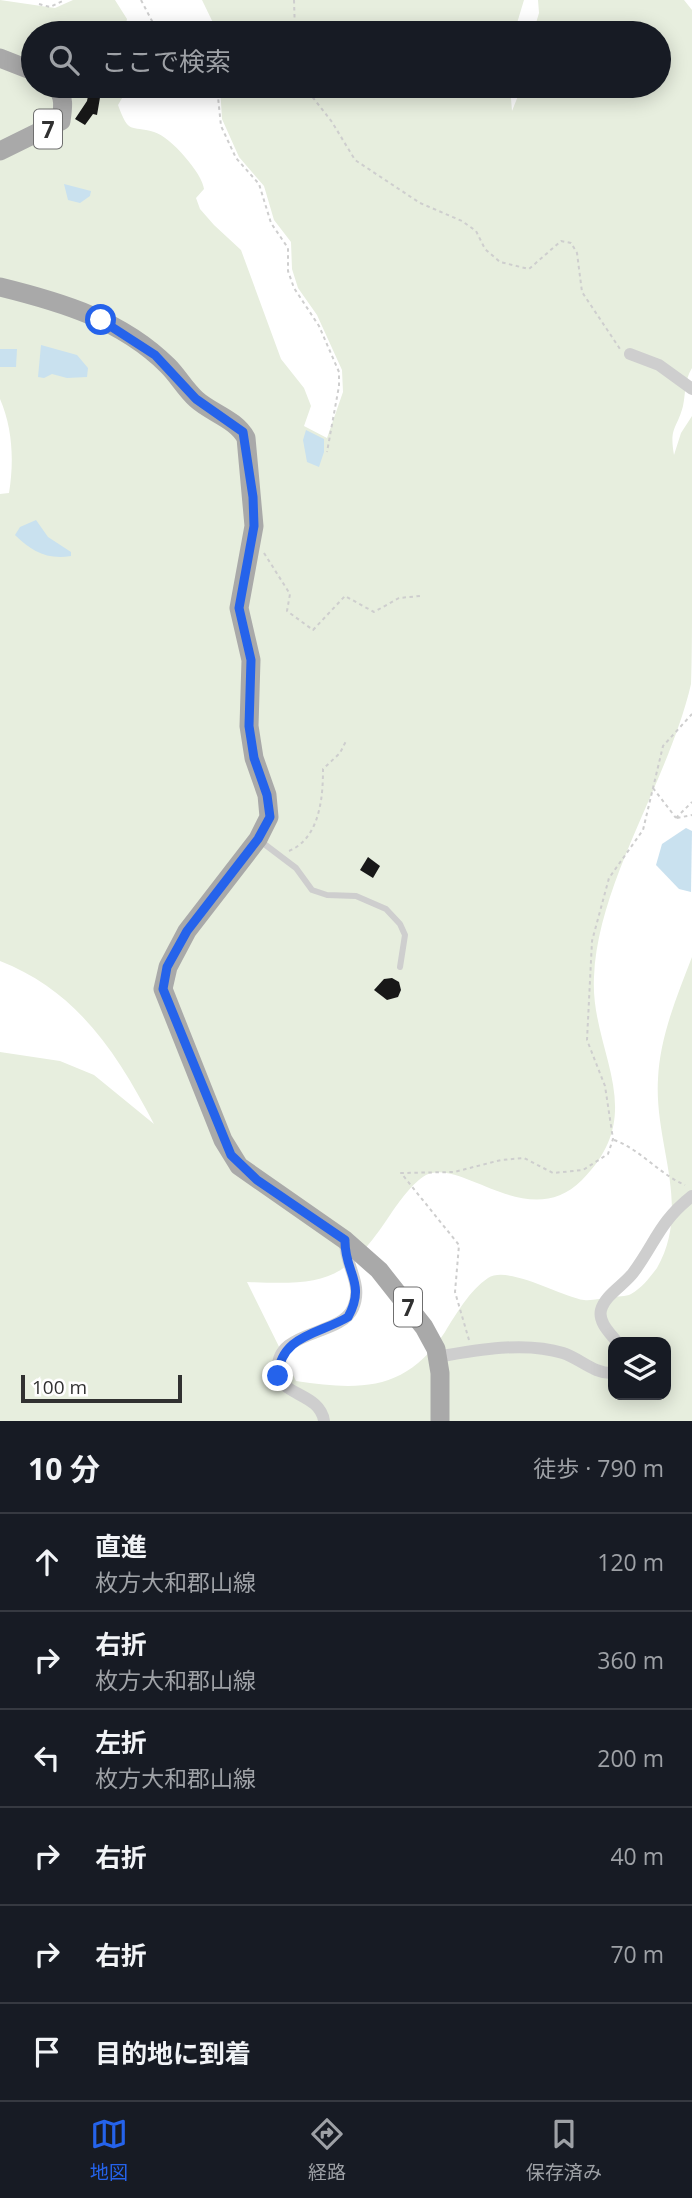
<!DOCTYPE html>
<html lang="ja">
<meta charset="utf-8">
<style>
:root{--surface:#171b24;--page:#20242c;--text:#f1f3f6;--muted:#9ea1a6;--line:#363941;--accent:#2563eb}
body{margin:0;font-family:"Open Sans","Noto Sans JP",sans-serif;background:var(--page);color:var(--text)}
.controls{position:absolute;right:21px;bottom:21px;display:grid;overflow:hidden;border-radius:14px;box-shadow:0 4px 18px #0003}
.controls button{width:63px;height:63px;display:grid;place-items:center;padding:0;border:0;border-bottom:2px solid var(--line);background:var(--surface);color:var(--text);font:35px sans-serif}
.scale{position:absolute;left:21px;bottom:18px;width:161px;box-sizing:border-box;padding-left:7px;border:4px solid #313131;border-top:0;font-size:19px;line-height:24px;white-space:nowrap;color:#313131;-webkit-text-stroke:5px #fff;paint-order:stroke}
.stop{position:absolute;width:21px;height:21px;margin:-16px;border:5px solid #2563eb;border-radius:50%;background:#fff}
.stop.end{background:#2563eb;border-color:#fff;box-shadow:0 2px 7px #0008}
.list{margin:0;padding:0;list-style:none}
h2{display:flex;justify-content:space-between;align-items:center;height:91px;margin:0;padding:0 28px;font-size:30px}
h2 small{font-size:23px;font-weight:400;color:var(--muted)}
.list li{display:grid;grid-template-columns:46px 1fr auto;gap:21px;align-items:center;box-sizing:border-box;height:98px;padding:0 28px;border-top:2px solid var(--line)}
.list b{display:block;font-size:26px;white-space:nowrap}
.list p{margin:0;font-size:23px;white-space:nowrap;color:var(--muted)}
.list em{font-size:23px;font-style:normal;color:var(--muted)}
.icon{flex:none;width:38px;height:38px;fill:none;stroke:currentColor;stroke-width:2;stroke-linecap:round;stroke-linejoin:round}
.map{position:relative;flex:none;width:692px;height:1421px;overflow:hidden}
.search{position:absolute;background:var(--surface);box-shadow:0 4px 18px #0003;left:21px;right:21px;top:21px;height:77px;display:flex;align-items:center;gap:18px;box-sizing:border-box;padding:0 24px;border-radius:38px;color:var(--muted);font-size:26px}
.sheet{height:679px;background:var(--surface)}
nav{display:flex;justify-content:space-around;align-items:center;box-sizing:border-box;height:98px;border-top:2px solid var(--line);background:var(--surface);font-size:19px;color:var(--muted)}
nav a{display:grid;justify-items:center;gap:4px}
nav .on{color:var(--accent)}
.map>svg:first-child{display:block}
</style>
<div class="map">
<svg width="692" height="1421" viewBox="0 0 692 1421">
<rect width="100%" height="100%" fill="#fff"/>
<g fill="#e7eede" fill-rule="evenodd">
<path d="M0,0L55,8L73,0H115L127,19L125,28L130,33H33V86H129L118,105C129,135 130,125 154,132C170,136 203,174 204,189L196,198L200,209L214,225L241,250L281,359L304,388L311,406L304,426L327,438L343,392L342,370L317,315L298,288L292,269L291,242L274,220L264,186L239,157L222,119L220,86H510L512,111L522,86H659V33H533L539,13L538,0H684L692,10V368C684,381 686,392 683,406C677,429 669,427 674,455L681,433L692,416C692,478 692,540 692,601C692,627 692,659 691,684C669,780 598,881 594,977C590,1052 651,1111 582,1180C528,1234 462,1157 426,1175C413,1182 399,1202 390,1215C345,1283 324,1285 247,1282L296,1381C361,1391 406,1391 445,1332C456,1314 470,1290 488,1278C508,1265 560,1296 584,1300C592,1301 602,1298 611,1297C617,1296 626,1297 631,1294C642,1288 650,1277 657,1268C692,1206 654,1145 658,1079C660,1036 677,996 692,957V1421H0V1052L60,1061L94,1075L154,1124C117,1053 77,991 0,961V494L9,493C14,462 13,429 0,399ZM613,1342H666V1395H613Z"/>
<path d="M202,0H524L514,33H218Z"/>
</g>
<g fill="#c9e1ef">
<path d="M64,184L91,191L90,196L80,203L68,200Z"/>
<path d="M41,345L77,355L88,368L87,377L67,378L52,374L44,378L38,377Z"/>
<path d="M0,349H17L16,367H0Z"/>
<path d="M306,430L324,439V452L319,467L307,462L303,440Z"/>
<path d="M36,520L48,537L71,552V556C47,560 31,551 15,535L20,527Z"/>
<path d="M686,828L692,831L691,892L679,889L656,865L662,844Z"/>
</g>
<g fill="#181818">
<path d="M90,86H102L97,115L93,114L85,125L75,119L87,101Z"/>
<path d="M368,857L380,866L373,878L360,870Z"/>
<path d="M392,978L399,982L401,990L398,997L387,1000L374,990L384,979Z"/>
</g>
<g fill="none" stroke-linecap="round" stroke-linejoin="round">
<g stroke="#cecece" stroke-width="2" stroke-dasharray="3.5 3.5" stroke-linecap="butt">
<path d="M141,0L152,21L163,33"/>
<path d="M294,0L295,33"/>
<path d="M39,4L50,7L65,0"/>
<path d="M188,86L198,93L218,97L221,126L236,158L259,184L271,223L288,248V271L294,288L319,326L339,372V386L327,452"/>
<path d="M304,86L332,122L355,160L420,203L462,221L476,231L485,249L500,262L529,269L561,241L571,243L577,253L582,292L620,349"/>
<path d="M264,553L290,594L287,611L313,630L345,596L374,612L399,598L420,596"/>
<path d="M653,788L676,818"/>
<path d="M676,818L692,802"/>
<path d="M677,818L692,815"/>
<path d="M289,851C320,838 323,797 323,769L340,753L346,741"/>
<path d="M614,1140C640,1149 659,1174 685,1185"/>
<path d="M469,1340L455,1292L459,1245L401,1173L454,1172L501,1160L524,1158L553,1173L583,1170L608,1154L613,1139L605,1086L587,1040L592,941L609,878L643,830L663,746L692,714"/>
</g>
<path stroke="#cecece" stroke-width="6" d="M259,840L296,868L312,890L327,895L356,896L386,909L400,924L405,935L400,967"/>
<g stroke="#cecece" stroke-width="12">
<path d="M630,354L659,365L692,389"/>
<path d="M617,1342C610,1333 598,1322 601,1310C605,1295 624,1285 633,1273C656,1242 659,1222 692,1196"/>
<path d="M437,1357C476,1350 525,1341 563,1353C581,1359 594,1374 613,1373"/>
<path d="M324,1421C320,1393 281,1396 278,1373C273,1328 340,1338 353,1308C364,1284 344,1264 345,1240"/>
</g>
<g stroke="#a9a9a9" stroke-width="19">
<path d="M0,58L33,71"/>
<path d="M0,151L61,121C63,108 65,95 55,86"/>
<path d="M0,287C61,302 122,320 168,366C178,376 185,389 196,399C211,413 236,419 246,438L254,526L239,608L251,660L249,726L254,758L267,795L269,817L258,839L187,931L168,967L163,989L223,1140L239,1166L345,1240L379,1270L424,1327L436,1349L440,1373V1421"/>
</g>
</g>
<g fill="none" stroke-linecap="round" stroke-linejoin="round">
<path stroke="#2563eb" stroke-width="9" d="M101,320L155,355L196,399L243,432L253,497L254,526L239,608L251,660L249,726L254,758L267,795L270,817L258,839L187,931L167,967L163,989L231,1155L257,1180L345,1240C344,1272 367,1283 348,1317C320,1334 280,1335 278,1376"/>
</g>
<g text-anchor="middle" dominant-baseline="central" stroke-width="7" stroke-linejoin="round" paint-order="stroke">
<g fill="#fff" stroke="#6f6f6f" stroke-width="2">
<rect x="34" y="109.5" width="28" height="39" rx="5"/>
<rect x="394" y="1287.5" width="28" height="39" rx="5"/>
</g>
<g font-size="23" font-weight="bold" fill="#313131">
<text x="48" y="129">7</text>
<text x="408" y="1307">7</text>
</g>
</g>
</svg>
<div class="controls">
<button><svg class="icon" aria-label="layers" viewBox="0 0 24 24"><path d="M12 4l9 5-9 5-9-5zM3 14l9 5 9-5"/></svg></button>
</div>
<div class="scale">100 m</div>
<div class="stop" style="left:101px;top:320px"></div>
<div class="stop end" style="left:278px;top:1376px"></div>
<div class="search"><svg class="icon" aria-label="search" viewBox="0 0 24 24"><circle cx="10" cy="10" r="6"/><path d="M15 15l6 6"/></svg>ここで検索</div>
</div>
<section class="sheet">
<h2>10 分<small>徒歩 · 790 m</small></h2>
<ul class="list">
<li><svg class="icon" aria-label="ahead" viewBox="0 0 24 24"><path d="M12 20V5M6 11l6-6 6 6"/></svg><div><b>直進</b><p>枚方大和郡山線</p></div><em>120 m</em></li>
<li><svg class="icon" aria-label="right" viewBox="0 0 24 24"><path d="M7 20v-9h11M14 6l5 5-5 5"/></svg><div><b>右折</b><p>枚方大和郡山線</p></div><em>360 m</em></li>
<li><svg class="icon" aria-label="left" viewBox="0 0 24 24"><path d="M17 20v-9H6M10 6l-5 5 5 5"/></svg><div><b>左折</b><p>枚方大和郡山線</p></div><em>200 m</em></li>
<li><svg class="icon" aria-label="right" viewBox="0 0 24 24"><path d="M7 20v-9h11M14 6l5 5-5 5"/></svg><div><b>右折</b></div><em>40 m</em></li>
<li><svg class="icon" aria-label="right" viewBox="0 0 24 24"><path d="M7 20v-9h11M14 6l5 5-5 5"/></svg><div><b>右折</b></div><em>70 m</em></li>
<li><svg class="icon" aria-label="arrive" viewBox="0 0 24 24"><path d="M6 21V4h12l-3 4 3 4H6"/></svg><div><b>目的地に到着</b></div></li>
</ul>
</section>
<nav>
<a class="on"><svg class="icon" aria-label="map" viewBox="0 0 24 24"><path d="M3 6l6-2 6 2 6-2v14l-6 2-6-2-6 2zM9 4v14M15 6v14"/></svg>地図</a>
<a><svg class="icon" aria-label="directions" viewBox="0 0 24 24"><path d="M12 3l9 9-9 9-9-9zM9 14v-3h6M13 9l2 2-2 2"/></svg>経路</a>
<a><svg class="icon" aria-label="saved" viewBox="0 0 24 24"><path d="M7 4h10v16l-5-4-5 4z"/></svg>保存済み</a>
</nav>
